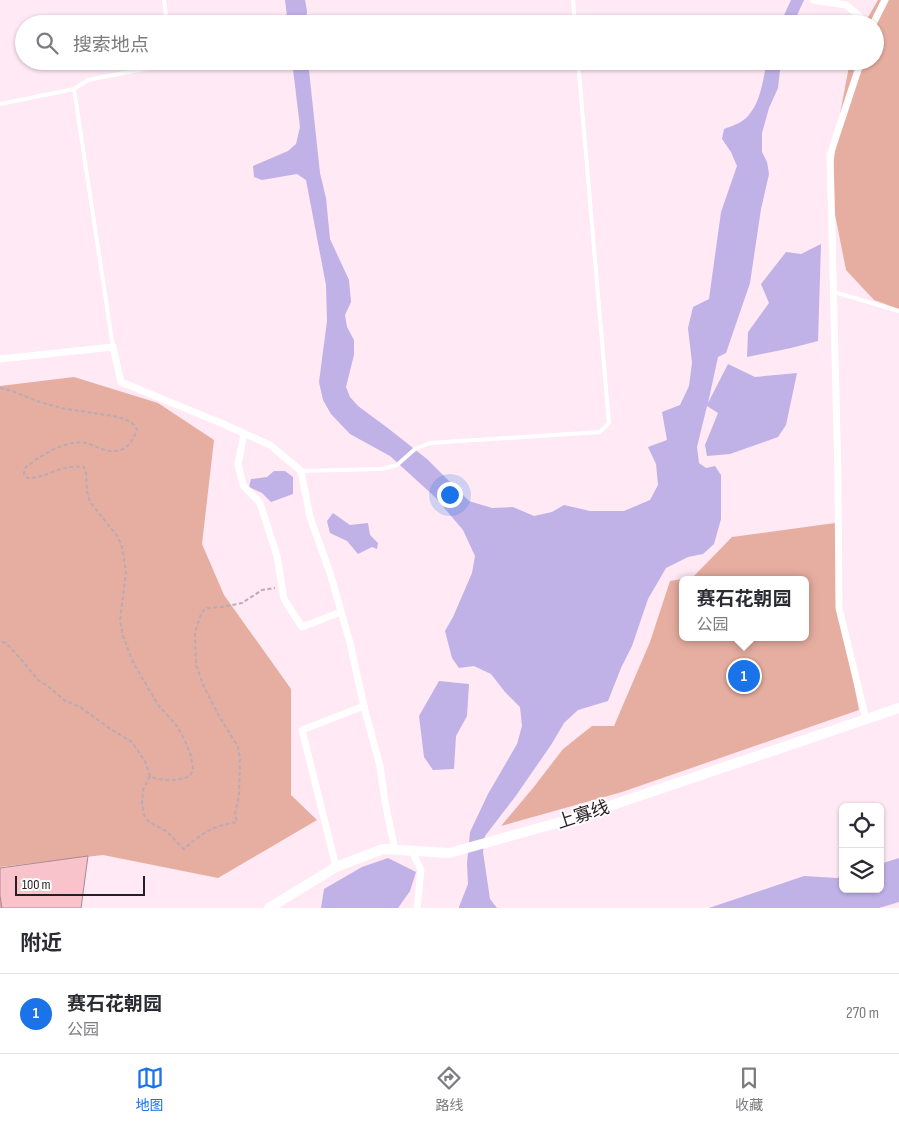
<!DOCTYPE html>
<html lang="zh">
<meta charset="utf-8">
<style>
:root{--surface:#fff;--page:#f7f7f7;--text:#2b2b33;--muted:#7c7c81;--line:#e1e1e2;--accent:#1a73e8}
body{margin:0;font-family:"Sofia Sans Condensed","Noto Sans SC",sans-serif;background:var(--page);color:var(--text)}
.controls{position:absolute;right:15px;bottom:15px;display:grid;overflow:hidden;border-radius:8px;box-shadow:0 1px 4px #0004}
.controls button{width:45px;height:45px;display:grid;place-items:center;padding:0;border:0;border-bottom:1px solid var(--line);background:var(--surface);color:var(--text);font:25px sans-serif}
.scale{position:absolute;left:15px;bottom:12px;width:130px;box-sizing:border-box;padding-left:5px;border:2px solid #251e22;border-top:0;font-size:14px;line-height:18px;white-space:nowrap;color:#251e22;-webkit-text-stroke:4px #fff;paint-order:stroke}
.you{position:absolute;left:449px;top:494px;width:18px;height:18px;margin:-12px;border:4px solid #fff;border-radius:50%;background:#1a73e8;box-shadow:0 0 0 8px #1a73e833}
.badge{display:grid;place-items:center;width:32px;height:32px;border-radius:50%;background:var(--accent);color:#fff;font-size:16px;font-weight:700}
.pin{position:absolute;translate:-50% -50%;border:2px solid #fff;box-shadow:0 1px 5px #0006}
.popup{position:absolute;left:679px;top:576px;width:130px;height:65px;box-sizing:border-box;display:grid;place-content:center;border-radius:8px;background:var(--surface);filter:drop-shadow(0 1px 4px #0005);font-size:16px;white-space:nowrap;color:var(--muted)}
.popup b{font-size:19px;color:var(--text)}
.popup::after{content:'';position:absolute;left:50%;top:100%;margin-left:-10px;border:10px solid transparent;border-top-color:var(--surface)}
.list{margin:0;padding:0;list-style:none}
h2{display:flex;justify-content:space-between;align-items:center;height:65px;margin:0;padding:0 20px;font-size:21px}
h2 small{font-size:16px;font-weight:400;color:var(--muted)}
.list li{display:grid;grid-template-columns:32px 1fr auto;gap:15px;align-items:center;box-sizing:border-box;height:80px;padding:0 20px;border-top:1px solid var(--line)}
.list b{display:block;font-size:19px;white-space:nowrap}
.list p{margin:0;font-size:16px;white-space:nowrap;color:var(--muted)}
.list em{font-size:16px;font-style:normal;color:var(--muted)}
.icon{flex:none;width:28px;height:28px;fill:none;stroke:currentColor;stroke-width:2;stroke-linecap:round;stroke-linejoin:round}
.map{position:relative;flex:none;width:899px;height:908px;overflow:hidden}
.search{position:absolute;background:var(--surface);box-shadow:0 1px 4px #0004;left:15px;right:15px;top:15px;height:55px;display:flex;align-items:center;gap:12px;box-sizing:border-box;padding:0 18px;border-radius:28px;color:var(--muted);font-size:19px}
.sheet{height:145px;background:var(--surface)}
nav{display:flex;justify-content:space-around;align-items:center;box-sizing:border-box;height:70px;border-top:1px solid var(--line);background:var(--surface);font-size:14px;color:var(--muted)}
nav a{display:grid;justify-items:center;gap:2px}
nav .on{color:var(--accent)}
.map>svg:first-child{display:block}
</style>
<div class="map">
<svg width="899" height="908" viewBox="0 0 899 908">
<rect width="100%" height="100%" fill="#fee9f4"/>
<g fill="#e6aea1" fill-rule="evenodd">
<path d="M878,0H899V309L874,300L846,270L830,189L840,114L850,61H875V24H864Z"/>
<path d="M74,377L158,403L214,440L202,544L224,595L291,689V795L317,820L218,878L103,855L0,867V386Z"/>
<path d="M835,523L839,608L859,710L622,792L501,826L533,788L563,749L592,726H614L650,642L670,581L693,577L732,537ZM683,580H805V637H683Z"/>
</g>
<g fill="#c0b1e7">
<path d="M285,0H305L307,11L306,24H288Z"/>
<path d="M791,0H804L793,24H780Z"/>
<path d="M292,61H308L320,173L326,198L330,239L349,280L351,302L345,315L347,327L354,340V355L346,387L350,397L358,406L389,429L427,459L469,501L492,508L513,507L534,516L552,512L564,505L590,511H624L650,500L658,485L656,464L648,447L667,440L662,412L680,405L689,386L692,363L688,328L693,307L709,299L721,212L737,166L731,152L722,139L724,129C732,126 742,123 748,116C761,102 763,79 767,61H781L778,88L769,108L762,133V152L767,162L769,174L761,209L750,283L726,353L718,357L708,403L728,364L755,377L797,373L786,425L778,437L730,454L707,456L705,445L718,413L707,406L697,447L699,463L706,468L715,466L721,475V519L714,544L703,554L688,557L666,568L648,599L632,646L621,668L608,701L578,710L564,723L551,745L515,797L485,836L483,852L490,899L497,908H459V907L468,884L467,863L470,832L488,794L517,744L522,726L520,707L505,692L491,674L474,666L459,668L452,658L445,631L453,617L472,573L475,556L463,530L435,497L390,456L350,434L331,414L323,400L319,382L327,321L326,285L306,180L297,174L262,180L254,177L253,166L288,151L296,144L300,127Z"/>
<path d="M821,244L818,341L791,348L747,357L748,332L769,303L761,284L786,252L801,254Z"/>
<path d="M274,471H285L293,477V494L271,502L262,493L249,487L251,479L267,477Z"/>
<path d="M333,513L350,525L368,523L370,535L378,543L377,549L372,547L358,554L347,541L330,533L327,521Z"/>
<path d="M439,681L469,684L467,716L456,736L454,769L433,770L424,757L419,716Z"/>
<path d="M388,858L416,872L410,891L398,908H321L324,889L362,867Z"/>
<path d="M899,858V902L879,908H709L804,876L837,878L843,876V889H880V864Z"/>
</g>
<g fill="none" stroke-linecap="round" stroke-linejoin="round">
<g stroke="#baaab3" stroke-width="2" stroke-dasharray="4 2.5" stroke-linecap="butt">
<path d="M0,388L12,391L40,402L61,408L119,417L131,422L137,429C134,441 125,453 110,451C96,449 89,440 73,443C56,446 38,457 25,468L24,474L27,478C48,478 60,464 84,467L86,473L87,491L90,502L118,537L122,547L126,572L120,621L123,636L133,662L148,688L159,706L177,726L185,741L191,756L193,770L190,776C178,781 162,782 150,776L145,761L132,742L112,730L80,707L64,700L48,686L39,681L19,657L6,643L0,641"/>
<path d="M150,776L143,790L142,803L144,815L149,822L166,831L184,849C200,834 215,825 237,822L235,814L239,796L240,759L238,747L219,716L204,687L196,665L195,632L201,614L206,608L222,607L242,603L262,590L275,588"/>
</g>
<g stroke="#fff" stroke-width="4">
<path d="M164,0L167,24"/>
<path d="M573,0L575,24"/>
<path d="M0,104L74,89"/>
<path d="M834,292L899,311"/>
<path d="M113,347L74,89L88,80L184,61"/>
<path d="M301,471L382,469L397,465L415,449L430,443L600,432L609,423L578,61"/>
</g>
<g stroke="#fff" stroke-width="7">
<path d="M813,0L846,5L869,24"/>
<path d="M873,24L885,0"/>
<path d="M861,61L830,155L838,476L839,608L866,719"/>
<path d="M0,359L113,347L121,382L221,423L270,445L301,471L310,517L331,576L350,643L365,711L380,766L385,802L395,850"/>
<path d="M244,434L238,464L243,485L260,503L277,556L284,599L302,627L341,612"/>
<path d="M412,851L421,870L417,908"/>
<path d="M336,867L302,730L364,706"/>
</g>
<path stroke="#fff" stroke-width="10" d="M269,908L336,867L383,849L449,853L568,820L899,708"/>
</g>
<path fill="#d6a8af" d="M0,868L81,908H0Z"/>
<path fill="#f9c3cb" stroke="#ae888e" d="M88,856L81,908H2L0,896V868Z"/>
<g text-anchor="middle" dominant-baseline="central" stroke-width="4" stroke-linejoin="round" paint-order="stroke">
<g font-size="18" fill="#251e22" stroke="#fff">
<text transform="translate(583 815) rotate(-18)">上寡线</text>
</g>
</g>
</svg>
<div class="controls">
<button><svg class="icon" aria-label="locate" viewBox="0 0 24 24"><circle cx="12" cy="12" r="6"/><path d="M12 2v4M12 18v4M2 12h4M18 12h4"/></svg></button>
<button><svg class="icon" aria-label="layers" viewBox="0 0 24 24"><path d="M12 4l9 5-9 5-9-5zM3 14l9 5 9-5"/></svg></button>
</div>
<div class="scale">100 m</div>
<div class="you"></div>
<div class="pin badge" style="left:744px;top:676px">1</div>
<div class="popup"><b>赛石花朝园</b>公园</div>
<div class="search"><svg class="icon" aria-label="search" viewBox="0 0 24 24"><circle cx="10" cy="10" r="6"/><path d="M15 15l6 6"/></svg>搜索地点</div>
</div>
<section class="sheet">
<h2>附近<small></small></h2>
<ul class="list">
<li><span class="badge">1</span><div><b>赛石花朝园</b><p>公园</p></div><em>270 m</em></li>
</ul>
</section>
<nav>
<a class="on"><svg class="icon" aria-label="map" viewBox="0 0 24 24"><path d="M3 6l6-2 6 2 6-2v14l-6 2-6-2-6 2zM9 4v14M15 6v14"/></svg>地图</a>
<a><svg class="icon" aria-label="directions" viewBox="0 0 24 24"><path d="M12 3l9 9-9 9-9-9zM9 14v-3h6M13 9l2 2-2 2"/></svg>路线</a>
<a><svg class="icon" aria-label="saved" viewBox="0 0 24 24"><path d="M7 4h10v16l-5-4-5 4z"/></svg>收藏</a>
</nav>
